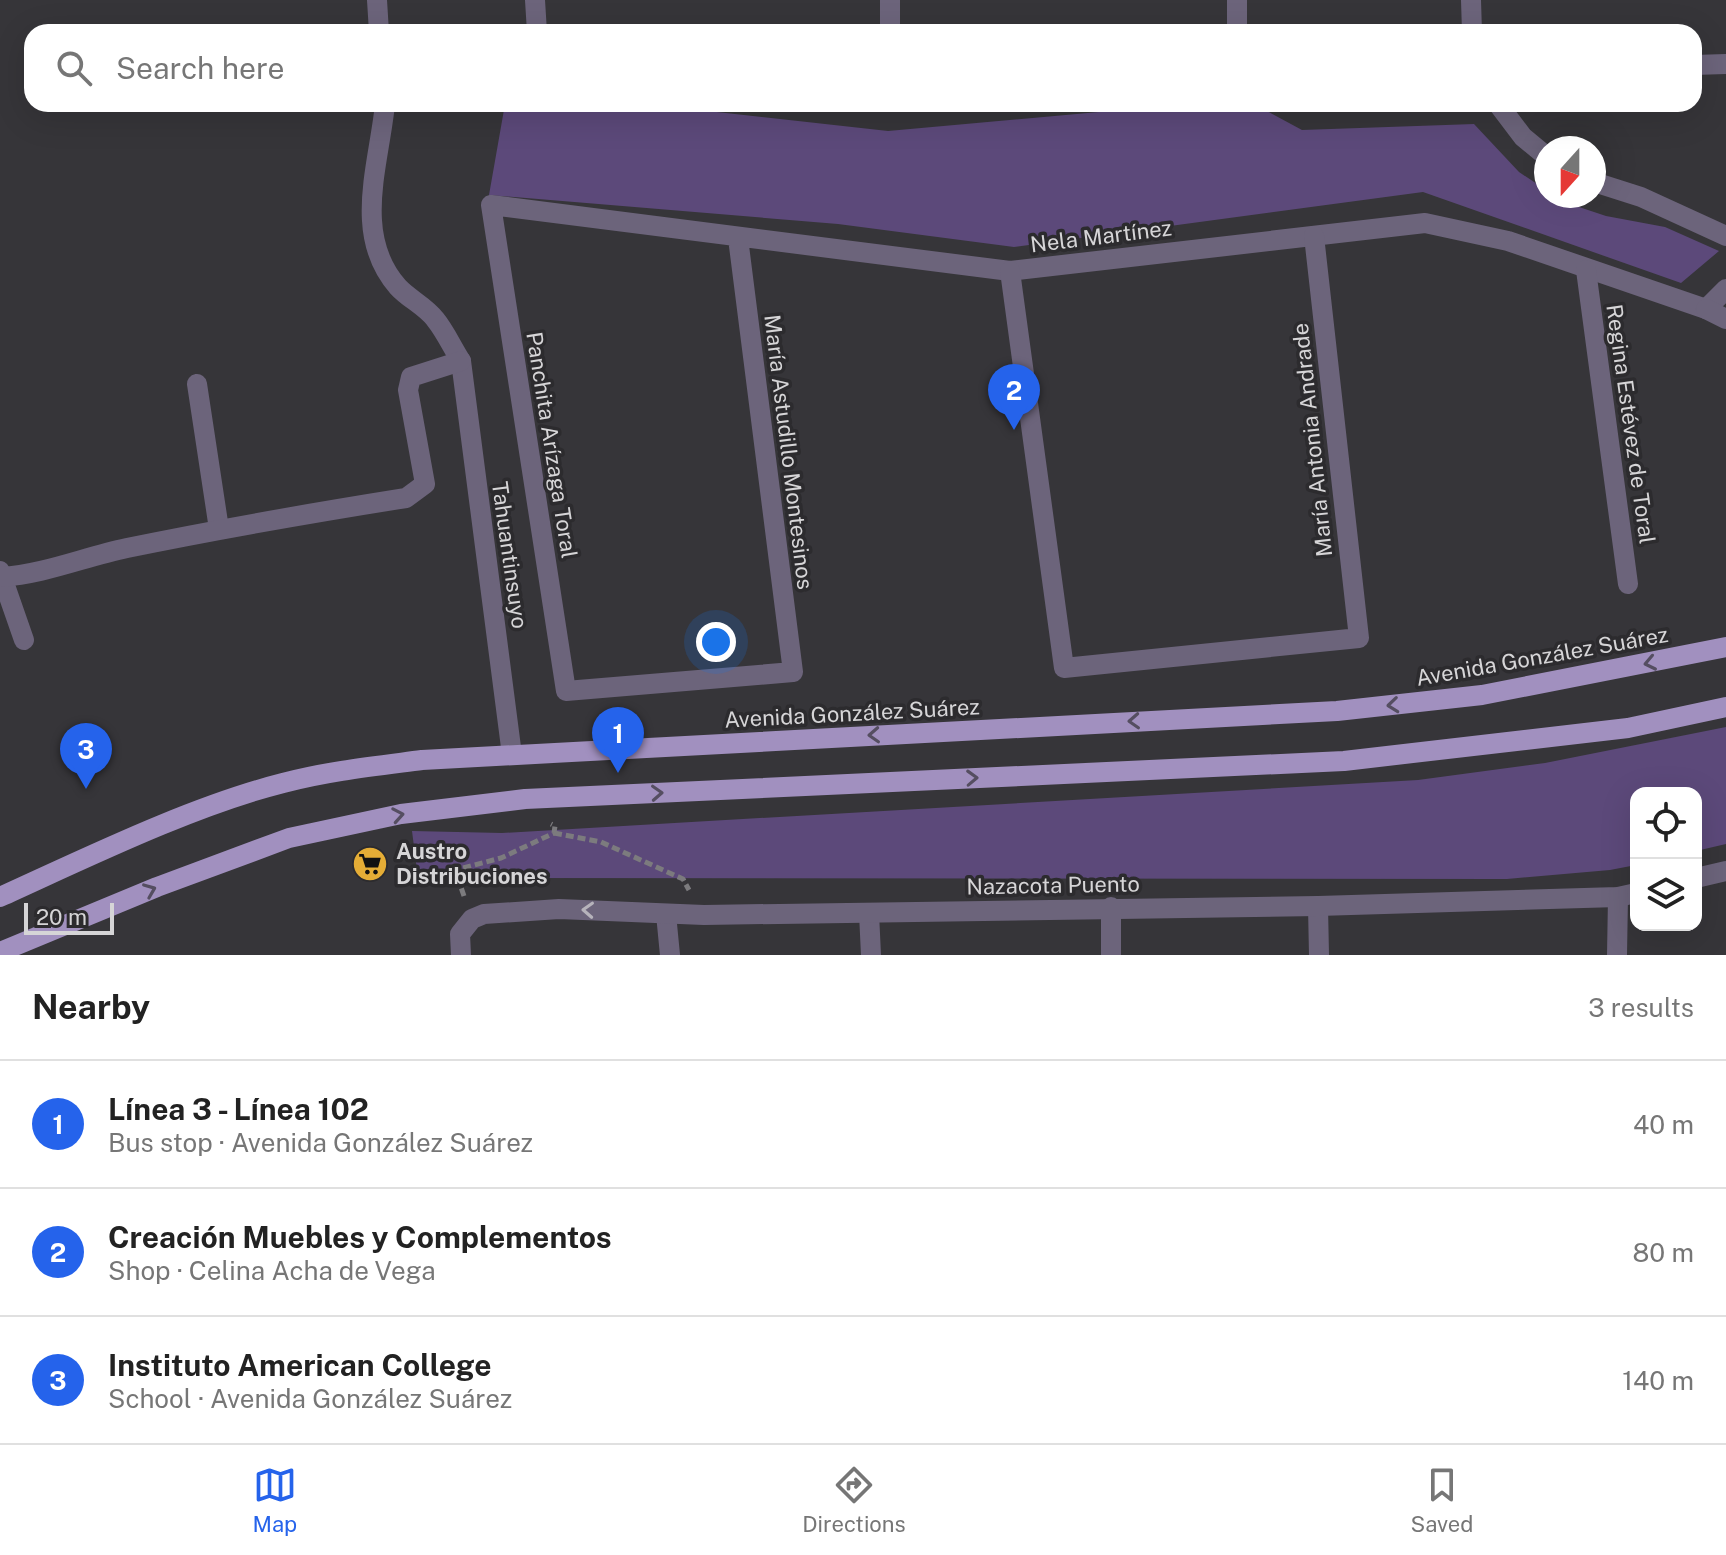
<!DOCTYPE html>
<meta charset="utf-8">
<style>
:root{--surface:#fff;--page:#f6f6f6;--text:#222;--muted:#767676;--line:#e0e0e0;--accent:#2563eb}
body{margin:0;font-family:"Public Sans",sans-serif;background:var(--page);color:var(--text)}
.controls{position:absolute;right:24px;bottom:24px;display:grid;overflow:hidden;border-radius:16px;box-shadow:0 8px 32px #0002}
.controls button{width:72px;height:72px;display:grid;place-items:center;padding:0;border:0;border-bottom:2px solid var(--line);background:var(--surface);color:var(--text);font:40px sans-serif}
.compass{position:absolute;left:1534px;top:136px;width:72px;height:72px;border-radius:50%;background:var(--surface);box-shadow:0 8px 32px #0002;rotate:201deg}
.scale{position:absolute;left:24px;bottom:20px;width:90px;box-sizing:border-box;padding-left:8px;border:4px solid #d6d5d7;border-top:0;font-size:22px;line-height:28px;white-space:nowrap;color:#d6d5d7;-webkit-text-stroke:6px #2c2b2e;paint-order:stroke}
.you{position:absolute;left:716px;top:642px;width:28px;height:28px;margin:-20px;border:6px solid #fff;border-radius:50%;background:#1a73e8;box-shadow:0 0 0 12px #1a73e833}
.badge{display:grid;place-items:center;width:52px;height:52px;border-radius:50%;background:var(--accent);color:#fff;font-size:26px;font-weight:700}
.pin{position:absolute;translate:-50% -66px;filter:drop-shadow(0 2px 4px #0008)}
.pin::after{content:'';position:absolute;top:42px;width:28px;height:24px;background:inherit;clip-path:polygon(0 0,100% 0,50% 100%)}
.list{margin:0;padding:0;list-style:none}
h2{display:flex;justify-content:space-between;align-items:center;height:104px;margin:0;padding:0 32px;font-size:34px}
h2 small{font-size:26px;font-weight:400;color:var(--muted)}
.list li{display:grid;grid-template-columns:52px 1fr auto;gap:24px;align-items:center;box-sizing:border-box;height:128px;padding:0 32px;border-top:2px solid var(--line)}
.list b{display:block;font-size:30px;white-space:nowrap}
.list p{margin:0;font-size:26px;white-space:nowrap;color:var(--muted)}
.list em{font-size:26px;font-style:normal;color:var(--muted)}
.icon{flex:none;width:44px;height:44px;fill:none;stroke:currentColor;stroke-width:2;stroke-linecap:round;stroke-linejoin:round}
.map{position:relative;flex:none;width:1726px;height:955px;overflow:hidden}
.search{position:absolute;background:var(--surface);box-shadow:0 8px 32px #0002;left:24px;right:24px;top:24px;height:88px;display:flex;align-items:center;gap:20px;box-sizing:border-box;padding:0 28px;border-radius:24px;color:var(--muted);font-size:30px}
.sheet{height:488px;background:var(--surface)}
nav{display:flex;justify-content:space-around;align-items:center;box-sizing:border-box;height:112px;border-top:2px solid var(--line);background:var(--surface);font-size:22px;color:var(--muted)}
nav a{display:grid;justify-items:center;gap:4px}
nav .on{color:var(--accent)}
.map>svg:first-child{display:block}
</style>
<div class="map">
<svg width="1726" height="955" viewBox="0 0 1726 955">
<rect width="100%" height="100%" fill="#363539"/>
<g fill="#5c497a">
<path d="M505,104H645L888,131L1187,104H1254L1302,130L1474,124L1519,172L1546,190V196L1606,216L1665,227L1719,251L1681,283L1423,192L1014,247L838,224L489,195Z"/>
<path d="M1726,727V844L1696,851V793H1636V865L1610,870L1507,879L418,878L412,831L502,833L1418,780L1545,763Z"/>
</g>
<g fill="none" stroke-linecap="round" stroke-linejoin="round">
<g stroke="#7c7b7e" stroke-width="5" stroke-dasharray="8 4" stroke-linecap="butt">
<path d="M554,833L601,842L683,879L689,890"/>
<path d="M464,896L455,870L501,858L554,833L555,826L551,824"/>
</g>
<g stroke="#6c647b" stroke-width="20">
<path d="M377,0L379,32"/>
<path d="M535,0L537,32"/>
<path d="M1471,0L1472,32"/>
<path d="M890,32V0"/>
<path d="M1237,32V0"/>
<path d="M1694,65L1726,64"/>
<path d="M385,104C379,165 352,235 398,287C409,299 425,306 435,319C445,331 452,347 461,361L512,755"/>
<path d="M1498,104L1523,137L1546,156"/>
<path d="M1594,182L1641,197L1726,236"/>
<path d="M738,238L793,672L566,691L491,205L1010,271L1425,223L1508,241L1706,309L1726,289"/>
<path d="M1586,270L1628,584"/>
<path d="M1010,271L1064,668L1359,638L1314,236"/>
<path d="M1706,309L1726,319"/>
<path d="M197,384L219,529"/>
<path d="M0,571L24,640"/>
<path d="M1,577C45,574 84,557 127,548C219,529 312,513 406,498L425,484L408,390L411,377L461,361"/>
<path d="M1696,878L1726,871"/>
<path d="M1318,906L1319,955"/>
<path d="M869,913L871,955"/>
<path d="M666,914L670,955"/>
<path d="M461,955L460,934L472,919L484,914L559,909L704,915L1318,906L1618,897L1636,893"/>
<path d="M1111,955V907"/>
<path d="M1617,955L1618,897"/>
</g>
<g stroke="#a190bf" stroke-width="20">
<path d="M0,897C86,858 192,806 283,783C328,771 376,766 422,760L1337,711L1482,695L1726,647"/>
<path d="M0,952L157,887L289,838L401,814L525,799L1344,761L1628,728L1726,707"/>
</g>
</g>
<defs><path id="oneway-chevron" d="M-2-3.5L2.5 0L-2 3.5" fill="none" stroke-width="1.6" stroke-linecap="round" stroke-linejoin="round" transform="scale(2)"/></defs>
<g stroke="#554e61">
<use href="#oneway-chevron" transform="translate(1650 663) rotate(168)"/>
<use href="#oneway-chevron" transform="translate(1393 705) rotate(174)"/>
<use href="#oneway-chevron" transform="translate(1134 721) rotate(177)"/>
<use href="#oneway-chevron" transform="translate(874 735) rotate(177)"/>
<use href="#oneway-chevron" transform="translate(972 778) rotate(-2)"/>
<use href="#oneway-chevron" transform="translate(657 793) rotate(-3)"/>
<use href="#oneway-chevron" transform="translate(398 815) rotate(-10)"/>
<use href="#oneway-chevron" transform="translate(150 890) rotate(-22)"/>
</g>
<use stroke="#b6b3bb" href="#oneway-chevron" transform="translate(588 910) rotate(-177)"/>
<defs>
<g id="supermarket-disc" transform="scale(1.8)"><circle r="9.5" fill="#e5ad36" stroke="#2c2b2e"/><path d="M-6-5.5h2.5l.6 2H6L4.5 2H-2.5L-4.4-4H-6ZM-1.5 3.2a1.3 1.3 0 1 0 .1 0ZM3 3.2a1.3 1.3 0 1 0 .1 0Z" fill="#111"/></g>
</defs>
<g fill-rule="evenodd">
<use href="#supermarket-disc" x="370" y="864"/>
</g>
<g text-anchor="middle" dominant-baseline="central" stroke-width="7" stroke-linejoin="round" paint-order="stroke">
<g font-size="22" fill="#d6d5d7" stroke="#2c2b2e">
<text transform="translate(1101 236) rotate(-7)">Nela Martínez</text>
<text transform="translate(1631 424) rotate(82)">Regina Estévez de Toral</text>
<text transform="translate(1312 440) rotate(-96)">María Antonia Andrade</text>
<text transform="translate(552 445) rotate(81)">Panchita Arízaga Toral</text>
<text transform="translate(789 452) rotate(83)">María Astudillo Montesinos</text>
<text transform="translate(510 555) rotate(82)">Tahuantinsuyo</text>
<text transform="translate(1542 656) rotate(-10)">Avenida González Suárez</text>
<text transform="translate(852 713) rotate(-3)">Avenida González Suárez</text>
<text transform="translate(1053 885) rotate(-1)">Nazacota Puento</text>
</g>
<g font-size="22" font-weight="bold" fill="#d6d5d7" stroke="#2c2b2e" text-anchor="start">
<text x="396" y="851">Austro<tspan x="396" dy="25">Distribuciones</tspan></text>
</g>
</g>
</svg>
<div class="controls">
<button><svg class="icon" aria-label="locate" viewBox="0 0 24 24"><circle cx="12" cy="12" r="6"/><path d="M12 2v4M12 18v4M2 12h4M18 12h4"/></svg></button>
<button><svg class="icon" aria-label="layers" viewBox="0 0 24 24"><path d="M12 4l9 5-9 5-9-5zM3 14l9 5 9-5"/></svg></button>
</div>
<svg class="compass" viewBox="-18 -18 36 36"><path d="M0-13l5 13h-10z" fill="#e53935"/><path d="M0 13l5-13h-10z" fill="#767676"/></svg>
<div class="scale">20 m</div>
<div class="you"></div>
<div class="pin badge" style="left:618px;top:773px">1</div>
<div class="pin badge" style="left:1014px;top:430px">2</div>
<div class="pin badge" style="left:86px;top:789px">3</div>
<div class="search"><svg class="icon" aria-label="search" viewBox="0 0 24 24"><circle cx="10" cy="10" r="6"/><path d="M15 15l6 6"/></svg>Search here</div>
</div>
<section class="sheet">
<h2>Nearby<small>3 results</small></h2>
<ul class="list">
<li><span class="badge">1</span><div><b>Línea 3 - Línea 102</b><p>Bus stop · Avenida González Suárez</p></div><em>40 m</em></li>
<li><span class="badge">2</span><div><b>Creación Muebles y Complementos</b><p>Shop · Celina Acha de Vega</p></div><em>80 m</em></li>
<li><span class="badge">3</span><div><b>Instituto American College</b><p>School · Avenida González Suárez</p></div><em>140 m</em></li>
</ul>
</section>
<nav>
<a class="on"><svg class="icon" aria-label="map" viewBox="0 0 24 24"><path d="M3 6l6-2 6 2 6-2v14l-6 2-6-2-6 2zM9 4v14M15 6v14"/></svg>Map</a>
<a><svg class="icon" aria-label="directions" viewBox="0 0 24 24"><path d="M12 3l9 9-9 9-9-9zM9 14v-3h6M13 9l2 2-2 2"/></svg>Directions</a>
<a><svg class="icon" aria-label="saved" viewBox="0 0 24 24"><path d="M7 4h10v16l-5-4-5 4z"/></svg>Saved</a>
</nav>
